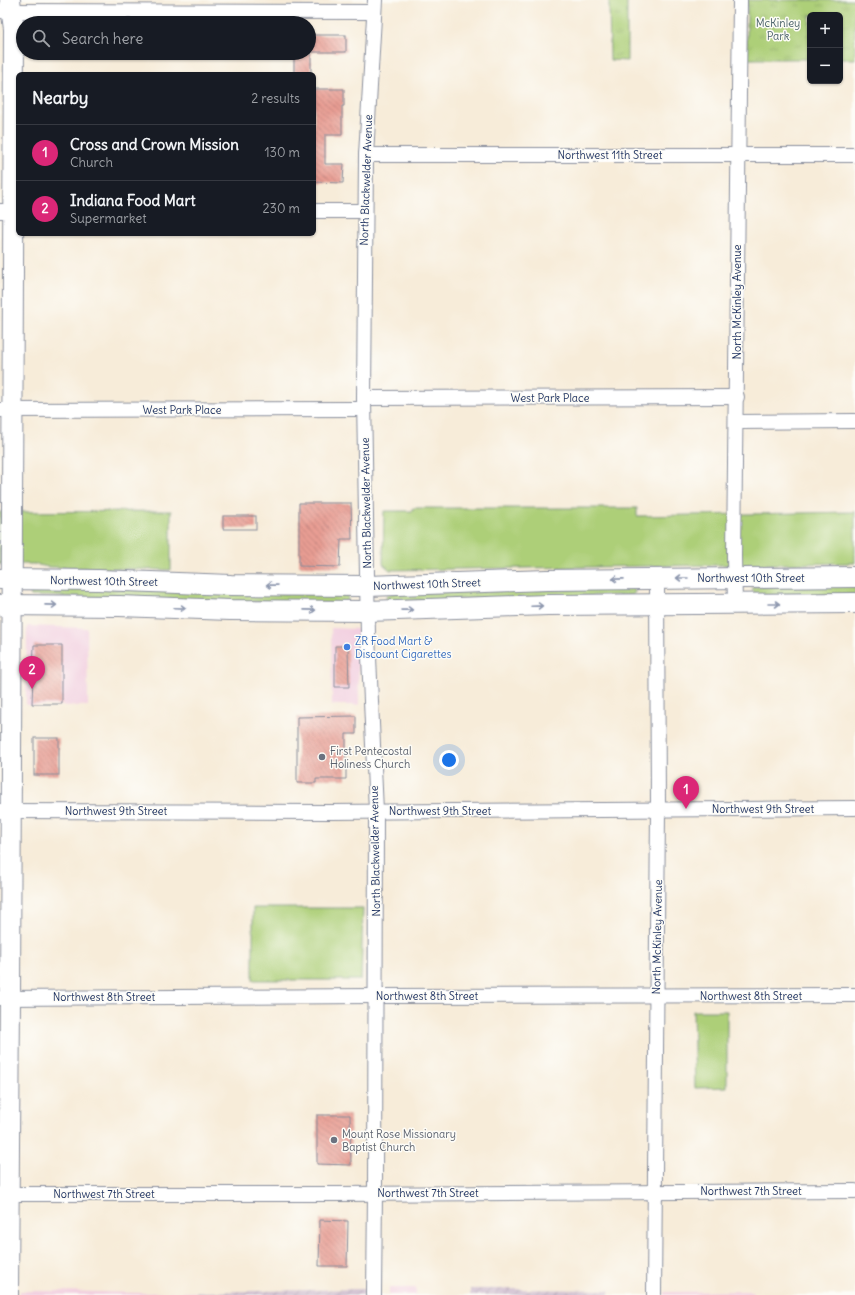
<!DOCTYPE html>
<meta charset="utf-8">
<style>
:root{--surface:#171b24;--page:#242831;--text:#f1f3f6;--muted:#9ea1a6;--line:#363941;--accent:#db2777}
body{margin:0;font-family:Delius,sans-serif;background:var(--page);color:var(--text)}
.controls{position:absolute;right:12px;top:12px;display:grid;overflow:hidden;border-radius:6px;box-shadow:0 1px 3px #0004}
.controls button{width:36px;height:36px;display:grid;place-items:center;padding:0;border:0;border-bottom:1px solid var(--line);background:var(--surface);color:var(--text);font:20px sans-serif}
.you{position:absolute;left:449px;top:760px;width:14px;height:14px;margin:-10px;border:3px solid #fff;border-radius:50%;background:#1a73e8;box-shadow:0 0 0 6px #1a73e833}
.badge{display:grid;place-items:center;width:26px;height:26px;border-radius:50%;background:var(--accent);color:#fff;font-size:13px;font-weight:700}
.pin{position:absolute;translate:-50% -33px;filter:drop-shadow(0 1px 2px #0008)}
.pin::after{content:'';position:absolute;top:21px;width:14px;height:12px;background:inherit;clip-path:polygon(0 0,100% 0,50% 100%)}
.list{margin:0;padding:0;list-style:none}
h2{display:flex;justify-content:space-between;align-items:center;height:52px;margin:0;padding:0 16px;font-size:17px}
h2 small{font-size:13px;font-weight:400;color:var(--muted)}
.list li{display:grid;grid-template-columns:26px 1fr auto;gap:12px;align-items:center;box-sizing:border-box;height:56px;padding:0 16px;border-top:1px solid var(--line)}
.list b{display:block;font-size:15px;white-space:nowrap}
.list p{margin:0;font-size:13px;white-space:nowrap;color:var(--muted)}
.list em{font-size:13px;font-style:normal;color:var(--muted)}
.icon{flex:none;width:22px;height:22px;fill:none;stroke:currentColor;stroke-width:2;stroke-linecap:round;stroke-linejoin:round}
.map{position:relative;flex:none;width:855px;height:1295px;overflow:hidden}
.search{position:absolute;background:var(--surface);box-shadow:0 1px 3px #0004;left:16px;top:16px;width:300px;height:44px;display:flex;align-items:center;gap:10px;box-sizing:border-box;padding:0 14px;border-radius:22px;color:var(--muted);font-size:15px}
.panel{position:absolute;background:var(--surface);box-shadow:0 1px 3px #0004;left:16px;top:72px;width:300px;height:164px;border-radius:6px}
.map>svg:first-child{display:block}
</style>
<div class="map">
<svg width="855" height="1295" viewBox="0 0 855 1295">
<defs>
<pattern id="industrial-furrows" width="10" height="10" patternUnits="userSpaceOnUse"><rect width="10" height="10" fill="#cfbdcf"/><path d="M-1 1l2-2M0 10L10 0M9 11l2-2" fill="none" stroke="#a79aab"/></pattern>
<pattern id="park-tufts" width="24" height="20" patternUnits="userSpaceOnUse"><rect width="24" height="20" fill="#adcf78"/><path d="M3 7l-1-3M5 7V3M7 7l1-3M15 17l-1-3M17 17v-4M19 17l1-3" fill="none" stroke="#94b26a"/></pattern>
<pattern id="building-back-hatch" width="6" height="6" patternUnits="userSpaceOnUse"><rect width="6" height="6" fill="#e89d93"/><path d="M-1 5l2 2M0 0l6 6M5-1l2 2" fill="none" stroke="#bb807b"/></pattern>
</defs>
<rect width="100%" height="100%" fill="#fdfcf7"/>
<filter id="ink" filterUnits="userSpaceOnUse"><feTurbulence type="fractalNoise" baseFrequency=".025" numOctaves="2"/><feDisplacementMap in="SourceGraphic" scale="8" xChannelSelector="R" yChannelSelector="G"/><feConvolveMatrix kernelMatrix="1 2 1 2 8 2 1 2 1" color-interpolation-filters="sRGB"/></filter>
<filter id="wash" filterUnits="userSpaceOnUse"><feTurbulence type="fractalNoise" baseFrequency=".012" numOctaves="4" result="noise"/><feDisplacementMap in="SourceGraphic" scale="16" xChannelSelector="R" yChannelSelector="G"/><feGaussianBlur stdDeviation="0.9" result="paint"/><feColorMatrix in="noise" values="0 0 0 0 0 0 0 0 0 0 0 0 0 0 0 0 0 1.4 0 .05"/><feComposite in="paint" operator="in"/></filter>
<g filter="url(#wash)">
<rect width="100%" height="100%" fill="#f7ecd9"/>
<g fill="#f2cfe0">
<path d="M27,626L87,628L88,706L26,705Z"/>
<path d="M331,628L358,629L359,705H332Z"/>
<rect x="389" y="1288" width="27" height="7"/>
<path d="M20,1291H57L141,1293L197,1292L196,1295H20Z"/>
<path d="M753,1291V1295H665V1292Z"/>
</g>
<g fill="url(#industrial-furrows)">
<path d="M364,1289V1295H196L197,1292Z"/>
<path d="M470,1289H499L609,1290V1295H470Z"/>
</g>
<g fill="#adcf78" stroke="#647f6b">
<path d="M413,508H637V516C710,515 782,513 855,512V563L390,570L383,564L384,511H413Z"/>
<path d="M171,511V570L48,567L34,564H0V512Z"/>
<path d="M855,585V595L757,596L752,590L753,587Z"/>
<path d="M34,587L347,595L348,599L347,602L344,604L31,596L30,592L31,589Z"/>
<path d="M634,588L635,592L633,595L388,601L386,597L387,595L392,593Z"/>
<path d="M253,908H363L361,980H253Z"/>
<path d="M693,1011H727V1087L695,1088Z"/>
</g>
<g fill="url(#park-tufts)" stroke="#647f6b">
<path d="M609,0H627V61L610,60Z"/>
<path d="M747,0H855V59H840V15H810V59H747Z"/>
</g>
<g id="blocks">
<g fill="url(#building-back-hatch)">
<rect x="309" y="35" width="37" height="17"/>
<rect x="294" y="53" width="17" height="21"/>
<path d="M314,89H344V106H342V135H325V164H344L343,183L314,182Z"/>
<path d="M299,503H351L352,539H341L340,567L299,566Z"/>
<rect x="223" y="516" width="33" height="13"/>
<path d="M34,645H62V704H32Z"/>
<path d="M335,646H347L348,649L349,687H335Z"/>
<path d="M356,716V734H346V779H316V783H297V717Z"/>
<rect x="34" y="738" width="25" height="37"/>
<path d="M317,1115H350L351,1165L317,1164Z"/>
<path d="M320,1220L348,1221L347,1266H319Z"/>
</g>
</g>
</g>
<g filter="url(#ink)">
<use href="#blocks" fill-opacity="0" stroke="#898e9c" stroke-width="1"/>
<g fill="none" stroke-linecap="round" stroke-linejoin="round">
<g stroke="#898e9c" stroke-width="16">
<g id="street">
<path d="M0,11L374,12"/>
<path d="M366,155H855"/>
<path d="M0,211H18"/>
<path d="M314,211H365"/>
<path d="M364,398L737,397"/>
<path d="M0,410L364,409"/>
<path d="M737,422L855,421"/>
<path d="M735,604L734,556L740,0"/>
<path d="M0,811L330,812L855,808"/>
<path d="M0,998L375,996L855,995"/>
<path d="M0,1194H335L855,1191"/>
<path d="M374,1295L375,1193L376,811L368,635L364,398L366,155L375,0"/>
<path d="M654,1295L658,809L657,578"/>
</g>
</g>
<g stroke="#898e9c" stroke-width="22">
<g id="secondary">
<path d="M0,579L98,580L231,585L367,586L547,580L855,577"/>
<path d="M0,605L119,606L230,610L368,611L548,605L855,603"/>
<path d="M8,1295L10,998L14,29L10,0"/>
</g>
</g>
<use href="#street" stroke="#fff" stroke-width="14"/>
<use href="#secondary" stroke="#fff" stroke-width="20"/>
</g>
<defs><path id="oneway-shaft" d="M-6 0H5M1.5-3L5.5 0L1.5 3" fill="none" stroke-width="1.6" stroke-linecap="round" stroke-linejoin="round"/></defs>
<g stroke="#8d97ae">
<use href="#oneway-shaft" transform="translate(682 578) rotate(180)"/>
<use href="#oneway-shaft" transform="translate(618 579) rotate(179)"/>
<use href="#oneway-shaft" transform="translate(272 585) rotate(-179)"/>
<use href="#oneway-shaft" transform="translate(774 604)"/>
<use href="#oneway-shaft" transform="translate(51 605) rotate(1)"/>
<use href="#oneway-shaft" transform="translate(537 606) rotate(-2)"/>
<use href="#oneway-shaft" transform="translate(180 608) rotate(2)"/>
<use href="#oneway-shaft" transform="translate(310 610) rotate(1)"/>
<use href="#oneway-shaft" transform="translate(407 610) rotate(-1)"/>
</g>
</g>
<circle fill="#3f7fe0" stroke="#fdfcf7" stroke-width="1.5" cx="347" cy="647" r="4"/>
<g fill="#6b7280" stroke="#fdfcf7" stroke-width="1.5">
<circle cx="322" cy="757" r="4"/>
<circle cx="334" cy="1140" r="4"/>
</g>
<g text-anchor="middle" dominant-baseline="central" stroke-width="3" stroke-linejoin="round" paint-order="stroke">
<g font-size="11" fill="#475f66" stroke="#fdfcf7">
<text x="778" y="23">McKinley<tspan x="778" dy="13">Park</tspan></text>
</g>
<g font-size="11" fill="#1b2f5e" stroke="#fdfcf7">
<text x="610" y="155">Northwest 11th Street</text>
<text transform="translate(366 180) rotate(-88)">North Blackwelder Avenue</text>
<text transform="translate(737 302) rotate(-90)">North McKinley Avenue</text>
<text x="550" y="398">West Park Place</text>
<text x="182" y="410">West Park Place</text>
<text transform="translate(366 503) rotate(-91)">North Blackwelder Avenue</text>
<text x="751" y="578">Northwest 10th Street</text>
<text transform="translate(104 581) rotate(1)">Northwest 10th Street</text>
<text transform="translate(427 584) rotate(-2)">Northwest 10th Street</text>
<text x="763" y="809">Northwest 9th Street</text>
<text x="116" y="811">Northwest 9th Street</text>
<text x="440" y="811">Northwest 9th Street</text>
<text transform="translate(375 851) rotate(-91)">North Blackwelder Avenue</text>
<text transform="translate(657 937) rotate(-89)">North McKinley Avenue</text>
<text x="427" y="996">Northwest 8th Street</text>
<text x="751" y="996">Northwest 8th Street</text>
<text x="104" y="997">Northwest 8th Street</text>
<text x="751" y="1191">Northwest 7th Street</text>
<text x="428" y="1193">Northwest 7th Street</text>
<text x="104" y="1194">Northwest 7th Street</text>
</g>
<g font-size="11" fill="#366cbe" stroke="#fdfcf7" text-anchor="start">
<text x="355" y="641">ZR Food Mart &amp;<tspan x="355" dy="13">Discount Cigarettes</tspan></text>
</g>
<g font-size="11" fill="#5b616d" stroke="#fdfcf7" text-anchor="start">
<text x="330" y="751">First Pentecostal<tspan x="330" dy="13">Holiness Church</tspan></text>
<text x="342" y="1134">Mount Rose Missionary<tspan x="342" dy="13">Baptist Church</tspan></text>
</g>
</g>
</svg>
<div class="controls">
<button>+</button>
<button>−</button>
</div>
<div class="you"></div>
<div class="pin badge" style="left:686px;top:809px">1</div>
<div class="pin badge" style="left:32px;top:689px">2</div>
<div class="search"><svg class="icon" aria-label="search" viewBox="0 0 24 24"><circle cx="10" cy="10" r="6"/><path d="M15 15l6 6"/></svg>Search here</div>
<section class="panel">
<h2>Nearby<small>2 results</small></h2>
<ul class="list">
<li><span class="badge">1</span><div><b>Cross and Crown Mission</b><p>Church</p></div><em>130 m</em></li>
<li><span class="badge">2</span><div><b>Indiana Food Mart</b><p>Supermarket</p></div><em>230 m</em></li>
</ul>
</section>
</div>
